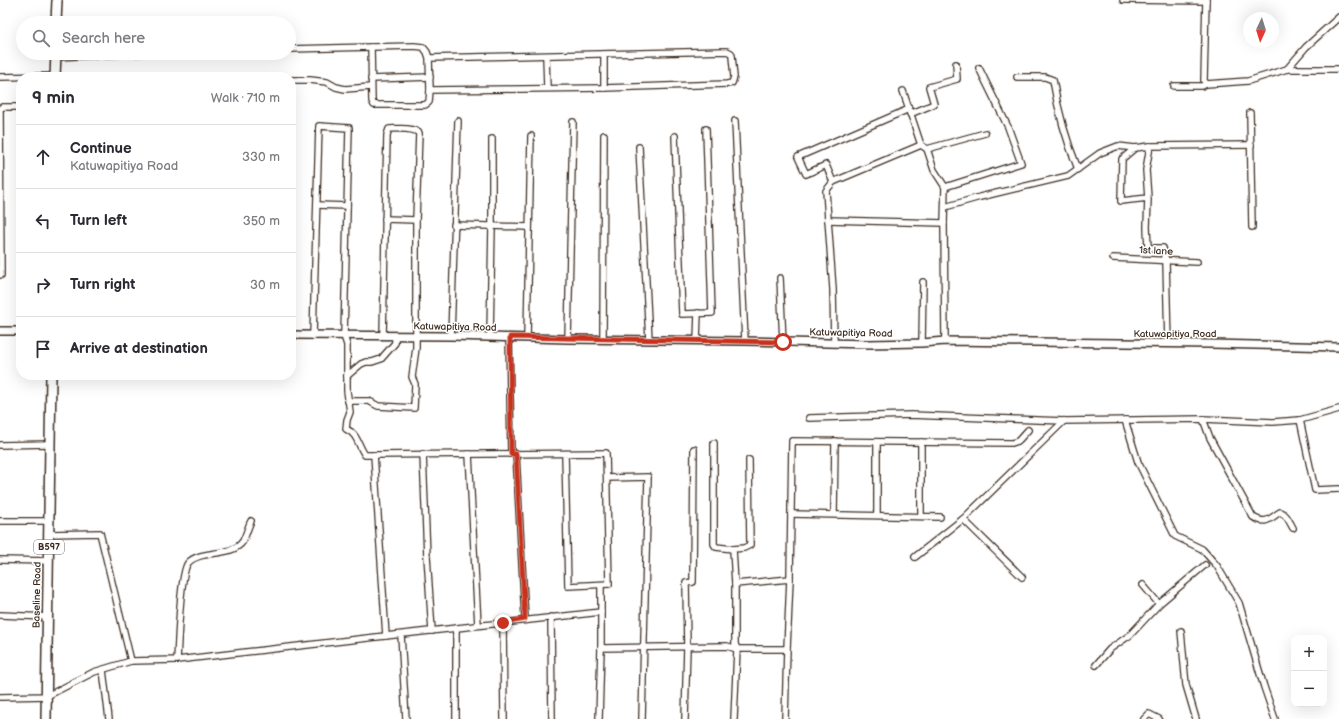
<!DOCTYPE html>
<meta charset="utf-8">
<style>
:root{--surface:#fff;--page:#f7f7f7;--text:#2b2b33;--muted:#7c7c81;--line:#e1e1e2}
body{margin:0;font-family:"Balsamiq Sans",sans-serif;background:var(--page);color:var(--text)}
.controls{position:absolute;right:12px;bottom:12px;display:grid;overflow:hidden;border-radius:8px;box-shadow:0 4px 16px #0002}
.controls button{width:36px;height:36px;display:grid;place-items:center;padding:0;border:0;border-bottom:1px solid var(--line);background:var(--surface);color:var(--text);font:20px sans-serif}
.compass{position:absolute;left:1243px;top:12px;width:36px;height:36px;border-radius:50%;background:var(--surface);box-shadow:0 4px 16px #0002;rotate:184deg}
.stop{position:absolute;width:12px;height:12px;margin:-9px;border:3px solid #c8321e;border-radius:50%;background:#fff}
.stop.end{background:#c8321e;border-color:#fff;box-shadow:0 1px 4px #0008}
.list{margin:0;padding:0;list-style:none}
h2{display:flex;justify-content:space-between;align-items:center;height:52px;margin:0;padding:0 16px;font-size:17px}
h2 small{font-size:13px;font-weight:400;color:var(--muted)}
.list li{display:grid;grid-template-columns:26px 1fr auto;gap:12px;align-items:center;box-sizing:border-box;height:64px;padding:0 16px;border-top:1px solid var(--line)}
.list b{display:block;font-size:15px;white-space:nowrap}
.list p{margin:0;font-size:13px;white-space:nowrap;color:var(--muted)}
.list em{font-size:13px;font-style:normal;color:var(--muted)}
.icon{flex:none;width:22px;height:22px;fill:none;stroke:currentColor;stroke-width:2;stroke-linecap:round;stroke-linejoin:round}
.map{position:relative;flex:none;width:1339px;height:719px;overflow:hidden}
.search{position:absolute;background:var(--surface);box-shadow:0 4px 16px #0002;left:16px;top:16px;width:280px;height:44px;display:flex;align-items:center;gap:10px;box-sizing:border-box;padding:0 14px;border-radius:22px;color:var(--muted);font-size:15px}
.panel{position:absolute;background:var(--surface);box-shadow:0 4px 16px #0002;left:16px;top:72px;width:280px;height:308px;border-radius:16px}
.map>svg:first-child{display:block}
</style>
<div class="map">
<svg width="1339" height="719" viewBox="0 0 1339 719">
<rect width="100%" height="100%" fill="#fff"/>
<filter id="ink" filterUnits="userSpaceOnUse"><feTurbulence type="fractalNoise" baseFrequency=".025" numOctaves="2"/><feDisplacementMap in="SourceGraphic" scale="8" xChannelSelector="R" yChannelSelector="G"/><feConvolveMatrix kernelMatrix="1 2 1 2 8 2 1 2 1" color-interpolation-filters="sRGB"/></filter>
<g filter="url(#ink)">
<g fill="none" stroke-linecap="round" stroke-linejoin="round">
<g stroke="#3b2a1e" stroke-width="8">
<g id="minor">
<path d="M1123,0L1206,1"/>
<path d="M371,47L372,101L374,105H425L429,102L430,90"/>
<path d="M289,49L414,46L423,47L427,52L429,58L430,90L604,88L727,84L732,83L734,77L732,56L731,53L727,51L429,58"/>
<path d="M604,55V88"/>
<path d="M546,56L547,88"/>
<path d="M56,57L144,53"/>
<path d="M1287,69L1306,47L1339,17"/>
<path d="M0,77L55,76"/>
<path d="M1017,77H1045L1053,80C1058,111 1066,140 1078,169"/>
<path d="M371,79L430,77"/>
<path d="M291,80H310L327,82L336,87L345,89L371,87"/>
<path d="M1206,84L1204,80L1206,0"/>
<path d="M1174,86H1202L1206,84L1248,81L1287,69H1339"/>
<path d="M903,91L921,145"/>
<path d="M1250,113L1252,227"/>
<path d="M910,114L934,104L929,87L957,79L956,64"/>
<path d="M735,121L745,341"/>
<path d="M675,136L682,314L712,313L706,129"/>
<path d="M1150,146L1251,145"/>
<path d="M639,147L649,340"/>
<path d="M927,149L985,133"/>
<path d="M833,182L826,165L806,174L798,157L909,109"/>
<path d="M945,187L1021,163L1008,127L979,68"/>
<path d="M1148,198L1146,170L1150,146L1135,148L1122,159L1121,201L1148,198L1147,227L1148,248H1163L1166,261L1168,344"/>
<path d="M317,205L347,206"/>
<path d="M945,207L980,197L1068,176L1100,153L1118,146L1135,148"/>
<path d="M385,219L416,220"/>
<path d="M828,220L944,223"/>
<path d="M454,225L529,227"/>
<path d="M1113,258L1197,262"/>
<path d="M1,275L0,109L2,107H21"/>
<path d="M780,278L783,342"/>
<path d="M313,336L319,126L349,128L344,336L347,345V391L350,412L347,420L346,429C358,434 358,446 365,455H374"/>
<path d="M451,336L458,121"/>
<path d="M490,337L492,226V139"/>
<path d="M509,337L511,454"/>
<path d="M527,338L531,136"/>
<path d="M568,339L573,122"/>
<path d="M603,339L604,135"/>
<path d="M697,341L698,313"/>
<path d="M834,343L833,289L826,191L833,182L921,145L927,149L934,170L945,187L944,223L945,341"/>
<path d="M922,343L923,282"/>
<path d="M347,376L361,364L366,362H372L381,359L395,343V336"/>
<path d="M348,401H369L378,406L414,408L415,384L412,377L416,348V220L419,133C412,127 398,129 389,129L387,135L383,336"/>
<path d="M809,418L911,415L1064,421L1203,419L1210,438L1253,517C1266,525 1269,519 1280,512C1287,514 1290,523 1293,528"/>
<path d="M1203,419L1273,422L1300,420L1339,409"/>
<path d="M1125,420L1138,462L1175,536L1202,549L1217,566L1239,603L1264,687L1275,719"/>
<path d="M1300,420L1315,490L1339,489"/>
<path d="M877,442V515"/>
<path d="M921,442V516"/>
<path d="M714,443V544L716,547L733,549"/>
<path d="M0,445L50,444"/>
<path d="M423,454L427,556L432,631"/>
<path d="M469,454L478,625"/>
<path d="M516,454L525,619"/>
<path d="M607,478L648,477L642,719"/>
<path d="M791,514L940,517"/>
<path d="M834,514L835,441"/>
<path d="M963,519L1022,577"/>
<path d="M0,521H49"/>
<path d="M49,534L100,533L131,661"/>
<path d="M915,557L963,519L1064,421"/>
<path d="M0,560L49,561"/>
<path d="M790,579L792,441L1012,443L1018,441L1028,430"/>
<path d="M735,584L790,579L787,649"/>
<path d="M601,585V648L727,646L737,649H787L785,719"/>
<path d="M1143,585L1159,604"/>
<path d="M0,615L48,617"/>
<path d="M551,617L552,719"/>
<path d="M503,623L504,719"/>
<path d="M1181,631L1186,685L1196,719"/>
<path d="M401,635L406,719"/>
<path d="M386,636L374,455L606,453L609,584L568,586L565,454"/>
<path d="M177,660C178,643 180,573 188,563C200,549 232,558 243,541C246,535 248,527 251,521"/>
<path d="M1096,665L1110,649L1130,635L1159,604L1205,565"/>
<path d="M103,670L109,719"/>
<path d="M0,697L47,696L94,672L131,661L177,660C318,644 460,627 601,612"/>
<path d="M456,719V629"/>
<path d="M599,719L601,648"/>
<path d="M685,719L687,647L686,583L693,582L694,449"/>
<path d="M734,719L737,649L735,644V584L733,549L744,548L750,545L749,460"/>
<path d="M1144,719L1149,714L1159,719"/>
</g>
</g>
<g stroke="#3b2a1e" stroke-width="10">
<g id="tertiary">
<path d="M0,331H21"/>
<path d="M291,335L451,336L568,339L745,341L868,344L922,343L945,341L1211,344L1339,347"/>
</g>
</g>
<g stroke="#3b2a1e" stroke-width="12">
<g id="primary">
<path d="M56,23L57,0"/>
<path d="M55,77L56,53"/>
<path d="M46,719L51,375"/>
</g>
</g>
<use href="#minor" stroke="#fff" stroke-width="5.5"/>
<use href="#tertiary" stroke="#fff" stroke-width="7"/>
<use href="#primary" stroke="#fff" stroke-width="9"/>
</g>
</g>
<g fill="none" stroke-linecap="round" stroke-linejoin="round" filter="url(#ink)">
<path stroke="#c8321e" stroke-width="5" d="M503,623L525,619L516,454H511L510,337L783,342"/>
</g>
<g text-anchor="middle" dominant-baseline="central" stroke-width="3" stroke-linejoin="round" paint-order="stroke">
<rect fill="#fff" stroke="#766a62" stroke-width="1" x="34" y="540" width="30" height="14" rx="3"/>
<g font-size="9" font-weight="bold" fill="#3b2a1e">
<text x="49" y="547">B597</text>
</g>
<g font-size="10" fill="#3b2a1e" stroke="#fff">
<text transform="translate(1156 251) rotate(3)">1st lane</text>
<text transform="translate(455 327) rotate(1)">Katuwapitiya Road</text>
<text transform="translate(851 333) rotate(1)">Katuwapitiya Road</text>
<text x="1175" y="334">Katuwapitiya Road</text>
<text transform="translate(37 595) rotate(-89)">Baseline Road</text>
</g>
</g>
</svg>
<div class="controls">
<button>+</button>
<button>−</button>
</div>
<svg class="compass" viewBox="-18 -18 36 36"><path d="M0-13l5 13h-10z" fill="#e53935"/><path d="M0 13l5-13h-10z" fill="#7c7c81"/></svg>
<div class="stop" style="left:783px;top:342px"></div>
<div class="stop end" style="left:503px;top:623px"></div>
<div class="search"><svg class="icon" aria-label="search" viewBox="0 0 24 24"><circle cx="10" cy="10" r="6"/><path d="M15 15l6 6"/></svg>Search here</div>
<section class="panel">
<h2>9 min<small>Walk · 710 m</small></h2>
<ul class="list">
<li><svg class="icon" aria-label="ahead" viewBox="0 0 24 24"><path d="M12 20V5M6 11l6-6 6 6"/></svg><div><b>Continue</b><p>Katuwapitiya Road</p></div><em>330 m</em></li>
<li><svg class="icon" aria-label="left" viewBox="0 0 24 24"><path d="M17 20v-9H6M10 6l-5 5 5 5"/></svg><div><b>Turn left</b></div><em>350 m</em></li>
<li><svg class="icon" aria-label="right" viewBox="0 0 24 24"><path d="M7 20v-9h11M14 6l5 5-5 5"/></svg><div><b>Turn right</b></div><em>30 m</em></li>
<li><svg class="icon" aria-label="arrive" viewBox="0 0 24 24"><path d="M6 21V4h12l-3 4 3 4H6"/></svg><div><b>Arrive at destination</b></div></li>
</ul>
</section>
</div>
